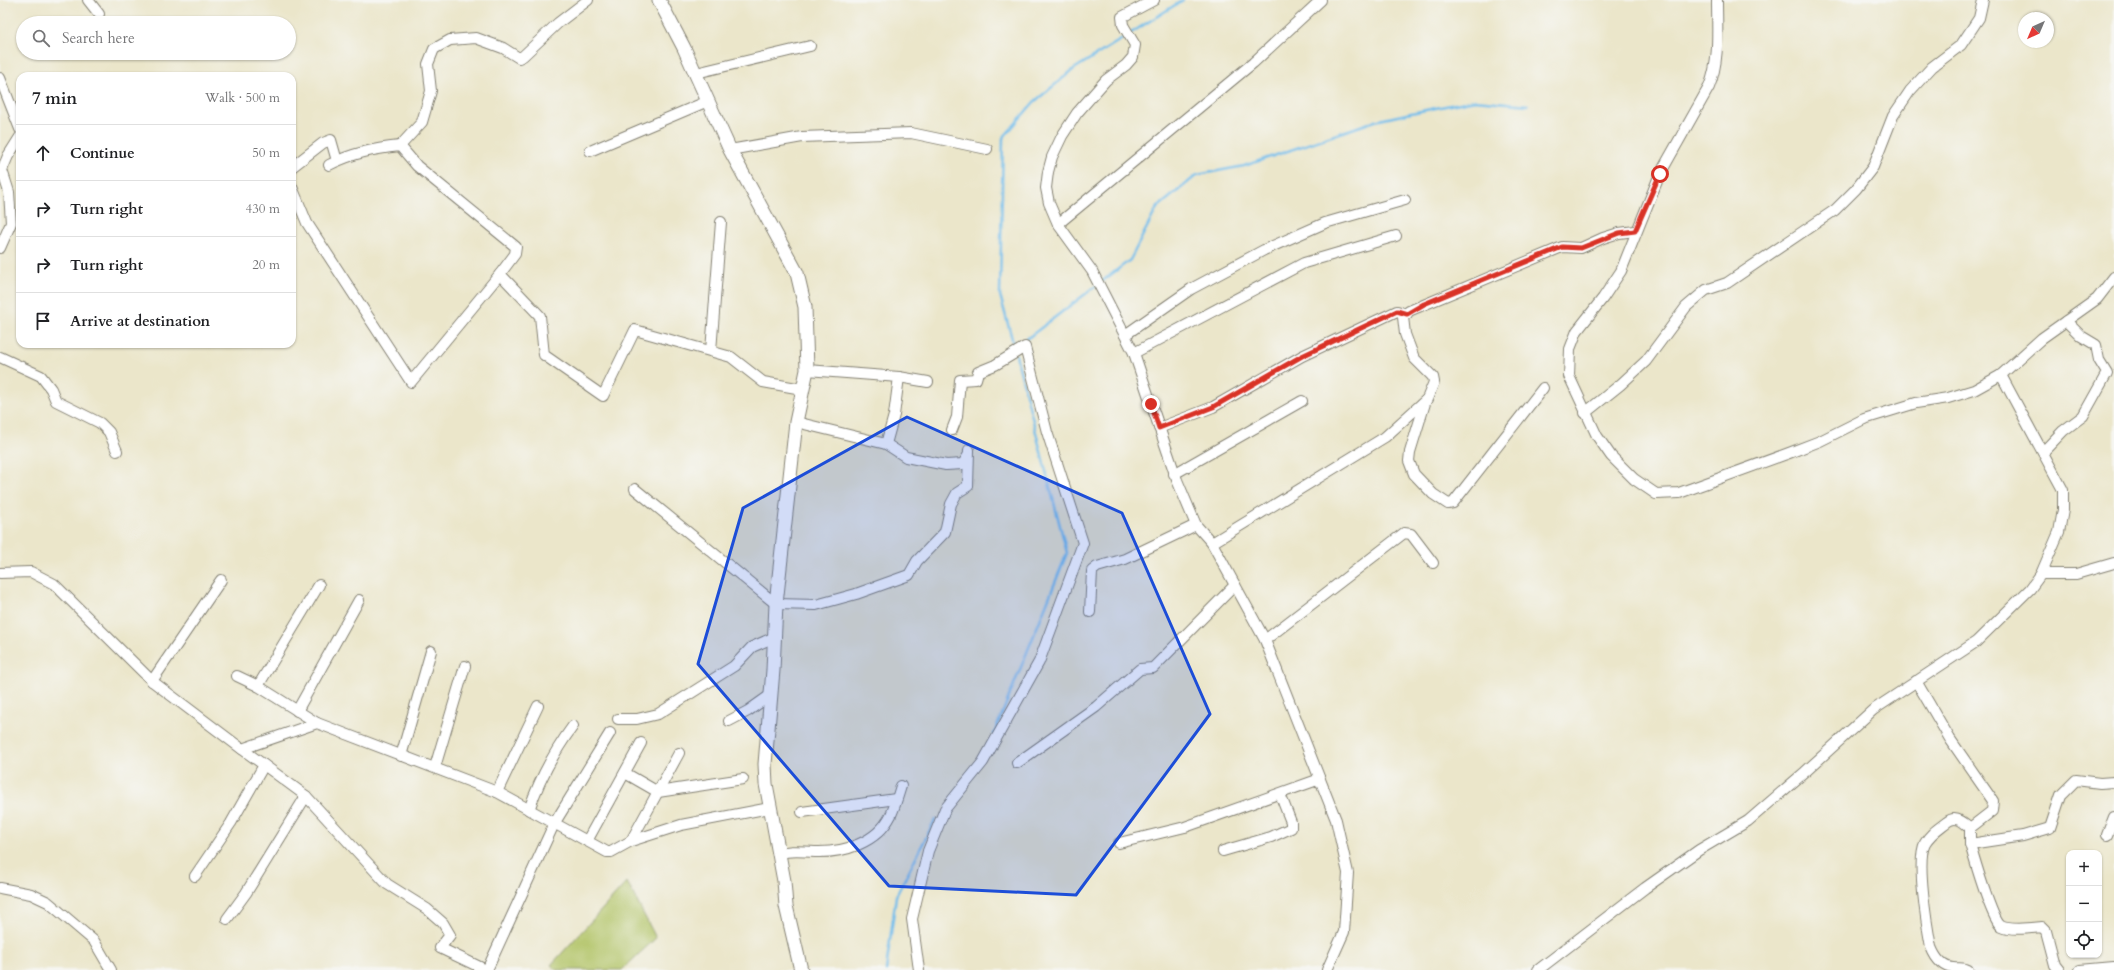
<!DOCTYPE html>
<meta charset="utf-8">
<style>
:root{--surface:#fff;--page:#f2f2f2;--text:#202124;--muted:#757577;--line:#e0e0e0}
body{margin:0;font-family:Cardo,serif;background:var(--page);color:var(--text)}
.controls{position:absolute;right:12px;bottom:12px;display:grid;overflow:hidden;border-radius:8px;box-shadow:0 1px 3px #0004}
.controls button{width:36px;height:36px;display:grid;place-items:center;padding:0;border:0;border-bottom:1px solid var(--line);background:var(--surface);color:var(--text);font:20px sans-serif}
.compass{position:absolute;left:2018px;top:12px;width:36px;height:36px;border-radius:50%;background:var(--surface);box-shadow:0 1px 3px #0004;rotate:224deg}
.stop{position:absolute;width:12px;height:12px;margin:-9px;border:3px solid #d93025;border-radius:50%;background:#fff}
.stop.end{background:#d93025;border-color:#fff;box-shadow:0 1px 4px #0008}
.list{margin:0;padding:0;list-style:none}
h2{display:flex;justify-content:space-between;align-items:center;height:52px;margin:0;padding:0 16px;font-size:17px}
h2 small{font-size:13px;font-weight:400;color:var(--muted)}
.list li{display:grid;grid-template-columns:26px 1fr auto;gap:12px;align-items:center;box-sizing:border-box;height:56px;padding:0 16px;border-top:1px solid var(--line)}
.list b{display:block;font-size:15px;white-space:nowrap}
.list em{font-size:13px;font-style:normal;color:var(--muted)}
.icon{flex:none;width:22px;height:22px;fill:none;stroke:currentColor;stroke-width:2;stroke-linecap:round;stroke-linejoin:round}
.map{position:relative;flex:none;width:2114px;height:970px;overflow:hidden}
.search{position:absolute;background:var(--surface);box-shadow:0 1px 3px #0004;left:16px;top:16px;width:280px;height:44px;display:flex;align-items:center;gap:10px;box-sizing:border-box;padding:0 14px;border-radius:22px;color:var(--muted);font-size:15px}
.panel{position:absolute;background:var(--surface);box-shadow:0 1px 3px #0004;left:16px;top:72px;width:280px;height:276px;border-radius:12px}
.map>svg:first-child{display:block}
</style>
<div class="map">
<svg width="2114" height="970" viewBox="0 0 2114 970">
<rect width="100%" height="100%" fill="#f6f6f2"/>
<filter id="ink" filterUnits="userSpaceOnUse"><feTurbulence type="fractalNoise" baseFrequency=".025" numOctaves="2"/><feDisplacementMap in="SourceGraphic" scale="8" xChannelSelector="R" yChannelSelector="G"/><feConvolveMatrix kernelMatrix="1 2 1 2 8 2 1 2 1" color-interpolation-filters="sRGB"/></filter>
<filter id="wash" filterUnits="userSpaceOnUse"><feTurbulence type="fractalNoise" baseFrequency=".012" numOctaves="4" result="noise"/><feDisplacementMap in="SourceGraphic" scale="16" xChannelSelector="R" yChannelSelector="G"/><feGaussianBlur stdDeviation="0.9" result="paint"/><feColorMatrix in="noise" values="0 0 0 0 0 0 0 0 0 0 0 0 0 0 0 0 0 1.4 0 .05"/><feComposite in="paint" operator="in"/></filter>
<g filter="url(#wash)">
<rect width="100%" height="100%" fill="#ebe6ca"/>
<path fill="#b2c468" stroke="#677042" d="M627,882L656,938L622,970H556L551,965Z"/>
<g fill="none" stroke-linecap="round" stroke-linejoin="round">
<g stroke="#73beec" stroke-width="2.5">
<path d="M1131,33L1183,0"/>
<path d="M1100,283L1130,260L1157,208L1197,175L1244,166L1375,121L1411,113L1475,100L1528,105"/>
<path d="M1016,347L1096,286"/>
<path d="M1015,350L1000,295L1003,138L1034,102L1074,69L1127,36"/>
<path d="M994,734L1067,553L1016,355"/>
<path d="M886,970L896,896L935,820"/>
</g>
</g>
</g>
<g filter="url(#ink)">
<g fill="none" stroke-linecap="round" stroke-linejoin="round">
<g stroke="#848173" stroke-width="12">
<g id="minor">
<path d="M88,0L99,14"/>
<path d="M1154,0L1122,17L1123,25L1135,45L1133,57L1126,65L1106,80L1077,113L1062,136L1052,157L1048,172L1046,188L1049,203L1058,224L1092,271L1134,353L1177,480L1196,525L1212,543L1265,640L1336,820L1348,873L1344,932L1327,970"/>
<path d="M1717,0C1717,29 1720,60 1709,87L1660,174L1621,271L1603,298L1577,331L1570,349L1569,376L1597,436L1611,456L1634,479L1656,494L1679,493L1789,453L1820,441L1864,419L1916,403L1948,398L1974,390L2001,375L2042,338L2097,299L2114,277"/>
<path d="M696,73L810,46"/>
<path d="M0,78L20,129"/>
<path d="M400,146L422,122L431,91L428,64L434,49L450,40L476,38L503,48L519,58L523,56L558,23L588,0"/>
<path d="M730,150L802,137L911,133L987,149"/>
<path d="M590,151L708,101"/>
<path d="M329,165C352,153 374,149 400,146L417,166L516,247L515,254L500,274L540,316L544,355L603,396L635,330L731,357L763,382L802,389"/>
<path d="M292,167L323,143L331,140L337,161"/>
<path d="M292,187L307,223L411,382L500,274"/>
<path d="M1058,224L1253,63L1321,0"/>
<path d="M0,248L11,223L9,192L2,170L8,156L20,137"/>
<path d="M1125,335L1191,289L1264,250L1325,223L1405,200"/>
<path d="M711,351L721,222"/>
<path d="M1134,353L1304,263L1396,236"/>
<path d="M0,357L41,376L51,389L56,401L100,423L109,432L117,451"/>
<path d="M807,370L899,377L928,382"/>
<path d="M1426,400L1410,452L1409,461L1414,474L1433,494L1448,504L1453,503L1543,388"/>
<path d="M1585,413L1620,385L1646,361L1686,307L1706,290L1727,283L1835,210L1856,189L1873,167L1893,116L1910,91L1932,67L1961,45L1979,18L1983,0"/>
<path d="M796,422L886,444L906,457L946,465L963,464L968,456"/>
<path d="M1159,428L1213,407L1302,356L1397,311L1407,314"/>
<path d="M886,444L894,415L899,377"/>
<path d="M2043,452L2063,431L2083,416L2107,373L2099,360L2096,345L2081,336L2066,321"/>
<path d="M1174,474L1302,401"/>
<path d="M635,489L776,604L816,605L856,594L909,575L917,561L945,532L951,504L957,493L968,486L969,450"/>
<path d="M1212,543L1385,437L1427,399L1434,382L1433,377L1414,358L1405,334L1403,317L1409,311L1562,247L1581,248L1603,238L1619,233L1635,231"/>
<path d="M0,573L31,572L54,584L152,681L242,749L317,723L497,792L607,852H611L631,841L681,825L770,808"/>
<path d="M2041,574H2076L2114,563"/>
<path d="M1090,612L1092,571L1097,567L1125,559L1196,525"/>
<path d="M1265,640L1404,533L1411,534L1433,563"/>
<path d="M237,676L258,686L317,723"/>
<path d="M152,681L221,580"/>
<path d="M1916,681L1950,739L1993,801L1992,811L1970,828V844C1974,858 1992,920 2001,926C2011,931 2031,928 2042,927L2046,931L2055,965L2059,970"/>
<path d="M258,686L319,585"/>
<path d="M297,711L359,600"/>
<path d="M618,719H637L658,714L734,666L752,647L775,637"/>
<path d="M729,721L748,711L772,694"/>
<path d="M401,756L431,651"/>
<path d="M1017,763L1096,707L1140,669L1153,668L1235,585"/>
<path d="M264,765L306,796L387,884L427,909L443,923L450,935L440,948L486,970"/>
<path d="M435,767L465,666"/>
<path d="M625,773L658,792L743,779"/>
<path d="M497,792L538,706"/>
<path d="M529,810C539,780 554,752 573,726"/>
<path d="M802,812L896,799"/>
<path d="M2107,835L2114,817"/>
<path d="M587,841L641,743"/>
<path d="M631,841L679,753"/>
<path d="M1119,843L1185,827L1320,779"/>
<path d="M1970,844L2023,836L2050,828L2061,795L2076,780L2100,783L2114,782"/>
<path d="M1223,851L1271,837L1291,828V822L1280,794"/>
<path d="M779,854C790,849 803,852 815,852C844,853 877,843 891,815C895,806 898,796 901,786"/>
<path d="M195,876L231,823L264,765L242,749"/>
<path d="M0,888L31,894L48,902L94,941L111,970"/>
<path d="M227,919L246,893L306,796"/>
<path d="M487,970L554,824L610,733"/>
<path d="M919,970L912,919L928,851L945,809L983,762L1039,662L1083,543L1047,432L1025,347L995,365L978,372L976,379L960,380L957,417L952,430"/>
<path d="M1538,970L1645,888L1699,850L1748,821L1805,772L1873,710L1976,642L2030,589L2041,574L2059,532L2063,510V490L2001,375"/>
<path d="M1968,970C1963,967 1959,969 1953,968C1941,967 1935,957 1931,947C1927,926 1916,860 1925,843C1931,833 1938,829 1947,822C1955,815 1963,821 1970,828"/>
<path d="M2080,970L2114,967"/>
</g>
</g>
<g stroke="#848173" stroke-width="15">
<path id="major" d="M659,0L684,48L730,150L797,273L805,307L807,370L796,422L776,604L773,670L765,764L766,784L784,881L786,906L801,970"/>
</g>
<use href="#minor" stroke="#fff" stroke-width="10"/>
<use href="#major" stroke="#fff" stroke-width="13"/>
</g>
</g>
<g fill="none" stroke-linecap="round" stroke-linejoin="round" filter="url(#ink)">
<path stroke="#d93025" stroke-width="5" d="M1151,404L1159,428L1213,407L1302,356L1397,311L1407,314L1424,304L1562,247L1581,248L1619,233L1635,231L1660,174"/>
</g>
<path fill="#1d4ed8" fill-opacity="0.2" stroke="#1d4ed8" stroke-width="3" stroke-linejoin="round" d="M907,417L1122,513L1210,714L1076,895L889,886L698,664L743,508Z"/>
</svg>
<div class="controls">
<button>+</button>
<button>−</button>
<button><svg class="icon" aria-label="locate" viewBox="0 0 24 24"><circle cx="12" cy="12" r="6"/><path d="M12 2v4M12 18v4M2 12h4M18 12h4"/></svg></button>
</div>
<svg class="compass" viewBox="-18 -18 36 36"><path d="M0-13l5 13h-10z" fill="#e53935"/><path d="M0 13l5-13h-10z" fill="#757577"/></svg>
<div class="stop" style="left:1660px;top:174px"></div>
<div class="stop end" style="left:1151px;top:404px"></div>
<div class="search"><svg class="icon" aria-label="search" viewBox="0 0 24 24"><circle cx="10" cy="10" r="6"/><path d="M15 15l6 6"/></svg>Search here</div>
<section class="panel">
<h2>7 min<small>Walk · 500 m</small></h2>
<ul class="list">
<li><svg class="icon" aria-label="ahead" viewBox="0 0 24 24"><path d="M12 20V5M6 11l6-6 6 6"/></svg><div><b>Continue</b></div><em>50 m</em></li>
<li><svg class="icon" aria-label="right" viewBox="0 0 24 24"><path d="M7 20v-9h11M14 6l5 5-5 5"/></svg><div><b>Turn right</b></div><em>430 m</em></li>
<li><svg class="icon" aria-label="right" viewBox="0 0 24 24"><path d="M7 20v-9h11M14 6l5 5-5 5"/></svg><div><b>Turn right</b></div><em>20 m</em></li>
<li><svg class="icon" aria-label="arrive" viewBox="0 0 24 24"><path d="M6 21V4h12l-3 4 3 4H6"/></svg><div><b>Arrive at destination</b></div></li>
</ul>
</section>
</div>
